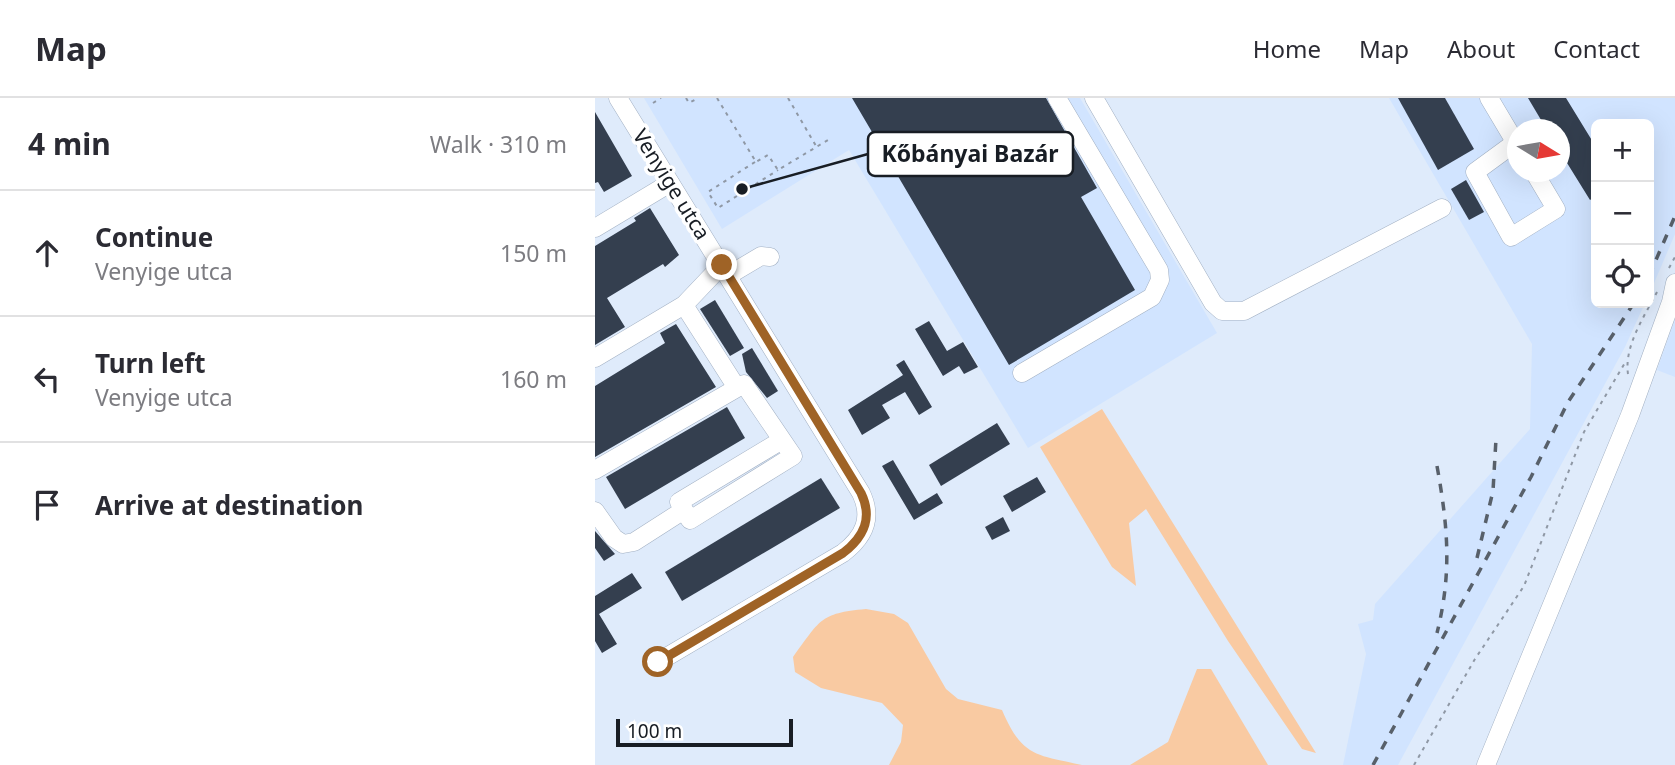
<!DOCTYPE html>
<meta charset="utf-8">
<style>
:root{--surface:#fff;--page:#f7f7f7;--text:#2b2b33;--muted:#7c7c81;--line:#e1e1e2}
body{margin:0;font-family:"Noto Sans",sans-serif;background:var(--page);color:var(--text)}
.controls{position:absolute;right:21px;top:21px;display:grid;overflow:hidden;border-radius:10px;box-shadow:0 7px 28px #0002}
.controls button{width:63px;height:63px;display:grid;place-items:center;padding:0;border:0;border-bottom:2px solid var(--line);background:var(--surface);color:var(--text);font:35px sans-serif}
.compass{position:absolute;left:912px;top:21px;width:63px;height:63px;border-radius:50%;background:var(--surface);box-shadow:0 7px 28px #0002;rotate:101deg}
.scale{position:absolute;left:21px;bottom:18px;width:177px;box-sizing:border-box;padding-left:7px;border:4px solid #181d24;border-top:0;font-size:19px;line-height:24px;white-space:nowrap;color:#181d24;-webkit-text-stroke:5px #fff;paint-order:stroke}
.stop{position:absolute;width:21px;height:21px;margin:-16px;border:5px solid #9f6326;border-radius:50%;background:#fff}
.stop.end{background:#9f6326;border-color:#fff;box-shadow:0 2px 7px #0008}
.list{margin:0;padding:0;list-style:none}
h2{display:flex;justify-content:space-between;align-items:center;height:91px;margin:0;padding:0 28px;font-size:30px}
h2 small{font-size:23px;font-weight:400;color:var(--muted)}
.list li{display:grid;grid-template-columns:46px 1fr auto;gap:21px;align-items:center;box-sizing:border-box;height:126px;padding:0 28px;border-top:2px solid var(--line)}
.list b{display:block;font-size:26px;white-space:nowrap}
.list p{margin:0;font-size:23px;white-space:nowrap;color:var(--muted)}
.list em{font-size:23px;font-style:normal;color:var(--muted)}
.icon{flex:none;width:38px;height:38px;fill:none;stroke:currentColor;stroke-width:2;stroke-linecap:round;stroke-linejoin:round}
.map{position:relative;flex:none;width:1080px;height:667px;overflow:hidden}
header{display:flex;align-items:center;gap:42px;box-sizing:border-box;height:98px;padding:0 35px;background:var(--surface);border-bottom:2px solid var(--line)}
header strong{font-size:33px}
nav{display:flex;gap:38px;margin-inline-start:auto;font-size:24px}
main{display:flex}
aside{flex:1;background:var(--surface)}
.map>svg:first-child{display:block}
</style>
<header>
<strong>Map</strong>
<nav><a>Home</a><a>Map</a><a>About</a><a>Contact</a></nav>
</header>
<main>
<aside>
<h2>4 min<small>Walk · 310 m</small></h2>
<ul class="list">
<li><svg class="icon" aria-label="ahead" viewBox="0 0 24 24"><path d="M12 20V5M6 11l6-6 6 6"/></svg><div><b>Continue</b><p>Venyige utca</p></div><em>150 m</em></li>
<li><svg class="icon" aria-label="left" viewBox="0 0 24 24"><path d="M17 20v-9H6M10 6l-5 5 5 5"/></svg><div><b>Turn left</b><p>Venyige utca</p></div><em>160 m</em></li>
<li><svg class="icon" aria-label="arrive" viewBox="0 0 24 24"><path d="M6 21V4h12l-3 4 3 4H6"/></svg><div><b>Arrive at destination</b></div></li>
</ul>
</aside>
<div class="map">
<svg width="1080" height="667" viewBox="0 0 1080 667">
<rect width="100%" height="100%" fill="#dfebfb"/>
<g fill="#d1e4ff" fill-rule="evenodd">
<path d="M49,0H485L622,235L433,350L254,52L127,131Z"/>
<path d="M794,0H1080V136L1054,197V26H1001V205H1050L1030,249L803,667H748L771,556L763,526L778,522L780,506L935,331L937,246ZM922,32H964V74H922Z"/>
<path d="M1080,221V279L1062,272Z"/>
</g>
<g fill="#f9caa2">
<path d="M507,311L721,655L707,651L633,543L551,411L534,425L541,488L517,469L445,349Z"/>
<path d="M271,511L299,516L313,525L351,591L363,601L407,612C427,659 441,657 487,667H294L306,644L308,627L287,605L226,590L200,574L198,559C225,523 224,515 271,511Z"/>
<path d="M602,571H616L673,667H535L573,644Z"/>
</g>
<g fill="#343f4f">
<path d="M257,0H451L502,90L486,99L540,192L414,267Z"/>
<path d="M803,0H850L879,51L843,72Z"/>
<path d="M933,0H971L1001,49V98L995,102L964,52V32H952Z"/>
<path d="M0,14L37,78L9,94L3,84L0,85Z"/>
<path d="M871,82L889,114L874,122L856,91Z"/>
<path d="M55,110L84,157L70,169L68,166L12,200L30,229L0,247V148L41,123L39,120Z"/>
<path d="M120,202L149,250L135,258L105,211Z"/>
<path d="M334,223L352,253L368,244L383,269L369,276L364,268L348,278L320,231Z"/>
<path d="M81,226L121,289L0,359V288L70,245L65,235Z"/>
<path d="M157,250L183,293L172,300L151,274L147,256Z"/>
<path d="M309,262L337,309L324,317L310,294L287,307L295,320L267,337L253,312L308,277L301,267Z"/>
<path d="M132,309L150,340L30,411L11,379Z"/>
<path d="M402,325L415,346L346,388L334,367Z"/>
<path d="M298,362L324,406L342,395L348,405L319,422L287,368Z"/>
<path d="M442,379L451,394L417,414L408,398Z"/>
<path d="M226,380L245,410L87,503L70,474Z"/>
<path d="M408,419L415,433L397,442L390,429Z"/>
<path d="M0,433L20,456L9,463L0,450Z"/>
<path d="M37,475L47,490L4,516L22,546L7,555L0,543V498Z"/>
</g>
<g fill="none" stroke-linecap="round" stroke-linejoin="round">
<g stroke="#a2b0c3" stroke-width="19">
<g id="minor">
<path d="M23,0L266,395C278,420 269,439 248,455L63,564"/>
<path d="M499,0L618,205L627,213H649L847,110"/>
<path d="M894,0L922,47"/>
<path d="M921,44L880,74L916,139L961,111L939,74"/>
<path d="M0,130L75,85"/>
<path d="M134,177L166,158L175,159"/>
<path d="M0,260L89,207L127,167"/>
<path d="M427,275L557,199L565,182L564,172L462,0"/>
<path d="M149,286L198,358L95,422L84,404L187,342"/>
<path d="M0,372L142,290L89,207"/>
<path d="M0,413L19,440L28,446L39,444L89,412"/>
<path d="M891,667L1035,317L1076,204L1080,185"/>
</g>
</g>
<g stroke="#8f98a5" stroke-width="2" stroke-dasharray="3.5 5" stroke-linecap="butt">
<path d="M91,0L94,5L103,0"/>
<path d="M122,0L161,64L173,57L183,72L233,42"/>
<path d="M193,0L221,48"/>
<path d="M58,5L66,0"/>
<path d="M160,64L113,94L123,110L183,72"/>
<path d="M1074,170L1080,159"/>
<path d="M1033,276C1029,248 1049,219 1062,194"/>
<path d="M819,667L880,561L929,488L989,334L1031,263"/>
</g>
<use href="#minor" stroke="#fff" stroke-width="18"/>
<g stroke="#58606a" stroke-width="3.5" stroke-dasharray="9 9" stroke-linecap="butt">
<path d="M1054,178L1080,118"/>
<path d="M842,368C853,429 857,475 842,535"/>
<path d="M882,460L898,393L901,341"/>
<path d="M778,667L936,379L973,304L1039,205"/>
</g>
</g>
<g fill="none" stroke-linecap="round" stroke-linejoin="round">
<path stroke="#9f6326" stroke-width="9" d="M63,564L248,455C269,439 278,420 266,395L127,167"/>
</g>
<g text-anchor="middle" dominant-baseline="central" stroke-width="7" stroke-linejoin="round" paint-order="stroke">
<g font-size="21" fill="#181d24" stroke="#fff">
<text transform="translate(77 86) rotate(58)">Venyige utca</text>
</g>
</g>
<path fill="none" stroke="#181d24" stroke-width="2.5" d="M147 91L273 56"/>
<circle fill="#181d24" stroke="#fff" stroke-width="2.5" cx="147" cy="91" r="7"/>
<rect fill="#fff" stroke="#181d24" stroke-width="2.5" x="273" y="34" width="205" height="44" rx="7"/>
<g font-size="23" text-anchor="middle" font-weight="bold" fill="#181d24">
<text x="375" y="64">Kőbányai Bazár</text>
</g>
</svg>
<div class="controls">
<button>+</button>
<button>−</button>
<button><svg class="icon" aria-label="locate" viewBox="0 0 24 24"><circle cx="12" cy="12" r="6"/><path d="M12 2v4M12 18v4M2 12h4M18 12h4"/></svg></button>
</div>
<svg class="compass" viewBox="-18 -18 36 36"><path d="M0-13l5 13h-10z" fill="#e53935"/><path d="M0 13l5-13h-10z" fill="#7c7c81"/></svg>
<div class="scale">100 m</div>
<div class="stop" style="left:63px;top:564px"></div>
<div class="stop end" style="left:127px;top:167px"></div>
</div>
</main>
